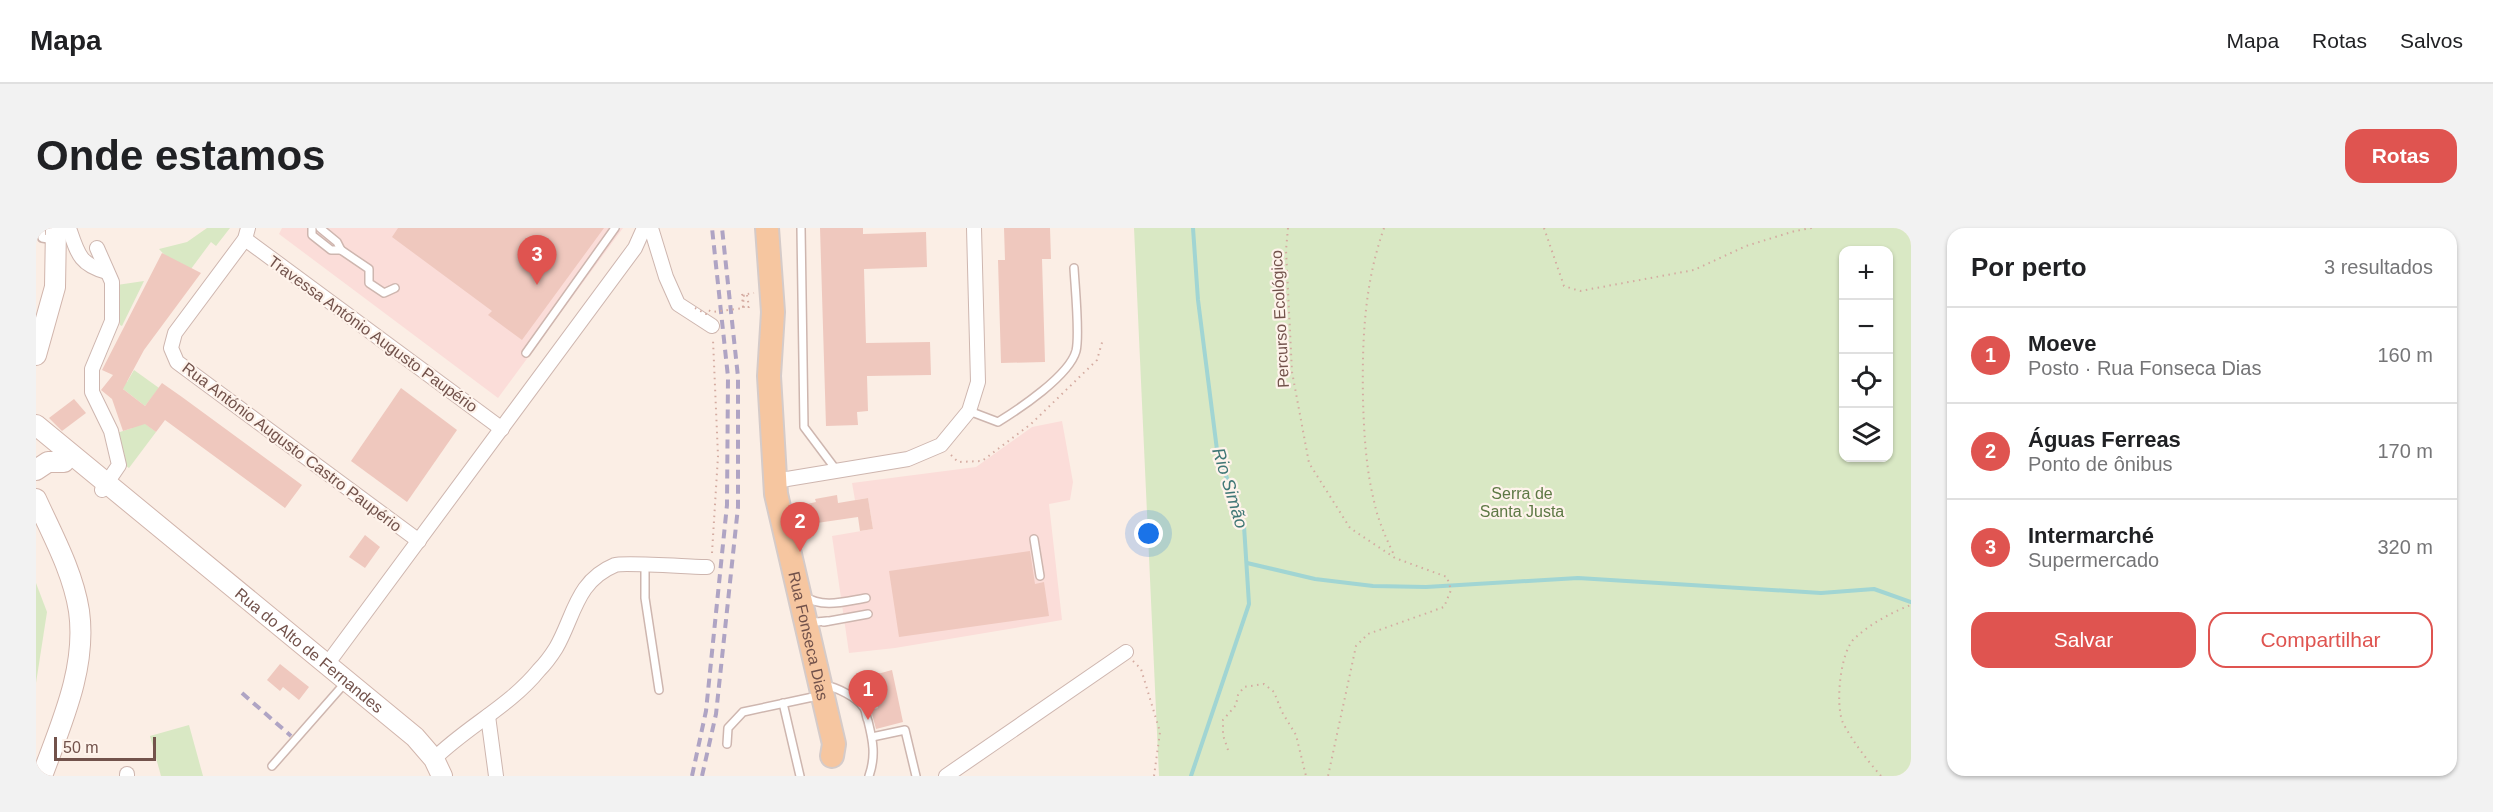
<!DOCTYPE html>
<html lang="pt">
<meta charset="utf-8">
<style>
:root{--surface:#fff;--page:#f2f2f2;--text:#202124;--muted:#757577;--line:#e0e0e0;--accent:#df5450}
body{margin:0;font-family:Helvetica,sans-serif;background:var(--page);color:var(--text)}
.controls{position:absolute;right:18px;top:18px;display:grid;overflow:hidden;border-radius:12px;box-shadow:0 2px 4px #0004}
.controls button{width:54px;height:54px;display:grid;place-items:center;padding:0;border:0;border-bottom:2px solid var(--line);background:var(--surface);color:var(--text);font:30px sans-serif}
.scale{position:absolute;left:18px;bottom:15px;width:102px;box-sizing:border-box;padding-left:6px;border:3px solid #72524b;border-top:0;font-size:16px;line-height:21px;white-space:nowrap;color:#72524b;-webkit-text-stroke:4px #fef3eb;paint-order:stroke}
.you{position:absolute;left:1113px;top:306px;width:21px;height:21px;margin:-15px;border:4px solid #fff;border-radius:50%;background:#1a73e8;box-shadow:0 0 0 9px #1a73e833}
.badge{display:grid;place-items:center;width:39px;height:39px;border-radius:50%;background:var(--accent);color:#fff;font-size:20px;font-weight:700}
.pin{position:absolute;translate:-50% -50px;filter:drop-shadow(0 2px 3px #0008)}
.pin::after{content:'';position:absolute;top:32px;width:21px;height:18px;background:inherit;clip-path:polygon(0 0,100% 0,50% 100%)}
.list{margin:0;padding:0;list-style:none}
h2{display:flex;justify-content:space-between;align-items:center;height:78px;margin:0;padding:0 24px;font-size:26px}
h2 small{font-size:20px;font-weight:400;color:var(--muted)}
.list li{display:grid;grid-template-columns:39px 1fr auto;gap:18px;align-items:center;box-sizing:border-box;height:96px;padding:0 24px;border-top:2px solid var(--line)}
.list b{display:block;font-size:22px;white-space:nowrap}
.list p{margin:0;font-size:20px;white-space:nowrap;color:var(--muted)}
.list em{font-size:20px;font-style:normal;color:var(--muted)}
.actions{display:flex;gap:12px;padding:18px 24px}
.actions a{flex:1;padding:14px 0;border:2px solid var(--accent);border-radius:18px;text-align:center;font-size:21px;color:var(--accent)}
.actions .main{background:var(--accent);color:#fff}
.icon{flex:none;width:33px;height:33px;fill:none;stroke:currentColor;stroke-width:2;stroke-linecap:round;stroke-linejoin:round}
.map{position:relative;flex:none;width:1875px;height:548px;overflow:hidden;border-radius:18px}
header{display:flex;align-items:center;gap:36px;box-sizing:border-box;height:84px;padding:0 30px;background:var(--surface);border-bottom:2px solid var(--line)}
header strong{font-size:28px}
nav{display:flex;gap:33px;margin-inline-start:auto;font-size:21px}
.intro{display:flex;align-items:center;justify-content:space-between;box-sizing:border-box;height:144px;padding:0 36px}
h1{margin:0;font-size:42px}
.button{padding:15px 27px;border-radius:18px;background:var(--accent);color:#fff;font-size:21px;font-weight:700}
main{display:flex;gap:36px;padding:0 36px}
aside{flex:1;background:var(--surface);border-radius:18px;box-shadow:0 2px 4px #0004}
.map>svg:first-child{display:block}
</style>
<header>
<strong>Mapa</strong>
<nav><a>Mapa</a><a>Rotas</a><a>Salvos</a></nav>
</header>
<div class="intro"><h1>Onde estamos</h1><a class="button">Rotas</a></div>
<main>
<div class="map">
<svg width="1875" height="548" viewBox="0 0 1875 548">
<rect width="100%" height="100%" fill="#fbeee5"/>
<g fill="#fbddd9">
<path d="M246,0H587L462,170L243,6Z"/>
<path d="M1026,193L1037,254L1034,272L1013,276L1026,392L859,420L813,425L796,308L837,301L832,270L819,272L816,255L940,239L996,199Z"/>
</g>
<g fill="#d9e8c4" fill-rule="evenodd">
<path d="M171,0H194L180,18L175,14L149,49L123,21L151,14Z"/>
<path d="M1098,0H1875V548H1123ZM1808,22H1852V230H1808Z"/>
<path d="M108,53L86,98L84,97L81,57Z"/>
<path d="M98,142L123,160L109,178L82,157L86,152L91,154Z"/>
<path d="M94,184L120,204L93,240L84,234L78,206L96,200Z"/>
<path d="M0,355L11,384L0,455Z"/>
<path d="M153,497L167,548H125L114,508Z"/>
</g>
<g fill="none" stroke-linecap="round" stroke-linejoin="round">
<g stroke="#a1d5d3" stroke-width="4">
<path d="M1211,335L1279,351L1337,358L1390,359L1542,350L1785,365L1838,361L1875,374"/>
<path d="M1155,548L1213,376L1208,298L1181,222L1162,72L1157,0"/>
</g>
</g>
<g fill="#efc8be">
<path d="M362,0H568L486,112L452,87L456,83L356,9Z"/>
<path d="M784,0H827V6L890,4L891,39L828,41L830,115L894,114L895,147L831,148L832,183L821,184L822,197L790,198Z"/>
<path d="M968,0H1014L1015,31H1006L1009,134L965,135L962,32H969Z"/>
<path d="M126,25L165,45L108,122L87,161L109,178L126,155L146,169L266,257L249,280L129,192L120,204L109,196L87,203L76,171L65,162L77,147L66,142Z"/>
<path d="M365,160L421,202L371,274L315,233Z"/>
<path d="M38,171L50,185L26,203L13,190Z"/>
<path d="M801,267L802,275L832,270L837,301L824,303L822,289L774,296L771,276L780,274L779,271Z"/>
<path d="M329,307L344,319L329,340L313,329Z"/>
<path d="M994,323L999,356L1008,354L1013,388L863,409L853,343Z"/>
<path d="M244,436L273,459L263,472L247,459L244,463L231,452Z"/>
<path d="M856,442L867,494L840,501L835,482L842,480L834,448Z"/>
</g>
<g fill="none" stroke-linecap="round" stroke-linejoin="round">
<g stroke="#ceb6af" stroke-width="10">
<g id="lane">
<path d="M5,0L6,10L18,12"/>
<path d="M276,0V7L295,22H305"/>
<path d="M284,0L301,14L305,22L333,41V55L348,65L359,60"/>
<path d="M765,0L768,199L801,243"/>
<path d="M490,125L579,0"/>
<path d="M933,183L962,194C983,181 1033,148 1040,123C1044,107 1039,59 1038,40"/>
<path d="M998,311L1004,348"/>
<path d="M609,338V370L623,462"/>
<path d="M769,368C785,381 811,373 830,370"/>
<path d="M773,391L780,394L791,393"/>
<path d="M788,394L832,386"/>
<path d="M788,457C800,459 821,469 828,480C830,483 830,489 832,493C837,513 840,528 833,548"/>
<path d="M747,475L764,548"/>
<path d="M836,509L869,502L880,548"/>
<path d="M691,516L692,500L707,484L777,469"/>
<path d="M236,538L309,455"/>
</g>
</g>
<g stroke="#ceb6af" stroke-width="16">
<g id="street">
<path d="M23,0L34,3C42,27 45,37 71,44"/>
<path d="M212,0L209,11L139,105L135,120L141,134L383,313"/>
<path d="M615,0L630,49L642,76L676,98"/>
<path d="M209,11L466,201"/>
<path d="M61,20L76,54V93L56,141V164L75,203L83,237L66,262"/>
<path d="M739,253L872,231L905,217L933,183L942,154L938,0"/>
<path d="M292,435L599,20L608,0"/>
<path d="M452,488L460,548"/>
<path d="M398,531C430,499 474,478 503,442C509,436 515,428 520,420C538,389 540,353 579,337C587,334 657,339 671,339"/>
<path d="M91,546V548"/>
<path d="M910,548L1090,424"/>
</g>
</g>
<g stroke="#d1b5ac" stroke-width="22">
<g id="secondary">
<path d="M0,127L19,59L20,0"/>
<path id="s1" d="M0,197L379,509L398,531L406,548"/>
<path d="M0,242L12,234H28"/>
<path d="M0,271C16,306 37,344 43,383C51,440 25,496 6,548"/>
</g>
</g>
<g stroke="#d5cbc9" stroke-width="26">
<g id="primary">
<path id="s2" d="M731,0L737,84L733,148L740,266L798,516L796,528"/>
</g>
</g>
<g stroke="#d4aba1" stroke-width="2" stroke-dasharray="1.5 4.5" stroke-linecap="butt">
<path d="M1252,0L1250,22L1256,144L1273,235L1314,300L1359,330L1411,349L1415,362L1408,379L1332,406L1320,418L1292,548"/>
<path d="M1348,0C1328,57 1326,113 1327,172C1328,205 1330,241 1338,273C1342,293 1350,310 1359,329"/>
<path d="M1508,0L1528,58L1544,63L1658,42L1710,18L1759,3L1776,0"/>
<path d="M711,67L713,79H707L706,67L718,65"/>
<path d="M915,227L922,234L946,233L995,196L1061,132L1067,111"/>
<path d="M676,325L682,228L677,112"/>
<path d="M1097,433L1105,441L1124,504L1118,548"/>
<path d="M1192,522L1187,507V492L1200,477L1202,467L1208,459L1228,456L1238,464L1246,484L1260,507L1270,548"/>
<path d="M1845,548C1831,532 1817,514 1807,495C1799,477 1804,423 1819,410C1834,396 1856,384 1875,377"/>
</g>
<use href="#lane" stroke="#fff" stroke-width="7"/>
<use href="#street" stroke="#fff" stroke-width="14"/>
<use href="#secondary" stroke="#fff" stroke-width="20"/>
<use href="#primary" stroke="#f6c6a0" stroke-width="22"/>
<g stroke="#afa4c4" stroke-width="4" stroke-dasharray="9 6" stroke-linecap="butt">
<path d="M206,465L255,508"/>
<path d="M656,548L670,483L691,277L692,149L676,0"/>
<path d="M666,548L680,486L702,279V149L686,0"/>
</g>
<path stroke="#d4aba1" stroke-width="2" stroke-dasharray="1.5 4.5" stroke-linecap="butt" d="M659,80L670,86L672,82L676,84L708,80L707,68L711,67"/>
</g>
<g text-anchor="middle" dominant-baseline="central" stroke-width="4.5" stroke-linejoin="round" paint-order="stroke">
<g font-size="16" fill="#72524b" stroke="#fef3eb">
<text transform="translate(1244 91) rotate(-93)">Percurso Ecológico</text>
<text transform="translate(337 106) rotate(36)">Travessa António Augusto Paupério</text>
<text transform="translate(256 219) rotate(37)">Rua António Augusto Castro Paupério</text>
<text stroke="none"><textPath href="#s2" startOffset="412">Rua Fonseca Dias</textPath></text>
<text stroke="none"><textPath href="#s1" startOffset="354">Rua do Alto de Fernandes</textPath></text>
</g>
<g font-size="16" fill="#5d7844" stroke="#fef3eb">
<text x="1486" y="265">Serra de<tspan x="1486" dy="18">Santa Justa</tspan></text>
</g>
<g font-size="18" font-style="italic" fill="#407776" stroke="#fef3eb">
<text transform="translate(1194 260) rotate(73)">Rio Simão</text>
</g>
</g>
</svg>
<div class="controls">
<button>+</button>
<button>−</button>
<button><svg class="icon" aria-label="locate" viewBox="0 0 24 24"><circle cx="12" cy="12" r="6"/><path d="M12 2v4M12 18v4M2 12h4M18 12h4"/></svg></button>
<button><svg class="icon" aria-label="layers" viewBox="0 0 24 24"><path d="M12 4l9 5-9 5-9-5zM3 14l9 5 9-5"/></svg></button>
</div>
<div class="scale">50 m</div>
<div class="you"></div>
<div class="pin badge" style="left:832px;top:492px">1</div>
<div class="pin badge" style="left:764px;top:324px">2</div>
<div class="pin badge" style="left:501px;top:57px">3</div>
</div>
<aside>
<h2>Por perto<small>3 resultados</small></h2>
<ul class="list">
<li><span class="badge">1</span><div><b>Moeve</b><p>Posto · Rua Fonseca Dias</p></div><em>160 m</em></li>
<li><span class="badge">2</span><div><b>Águas Ferreas</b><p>Ponto de ônibus</p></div><em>170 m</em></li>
<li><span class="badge">3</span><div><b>Intermarché</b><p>Supermercado</p></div><em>320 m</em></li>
</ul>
<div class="actions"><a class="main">Salvar</a><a>Compartilhar</a></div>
</aside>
</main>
